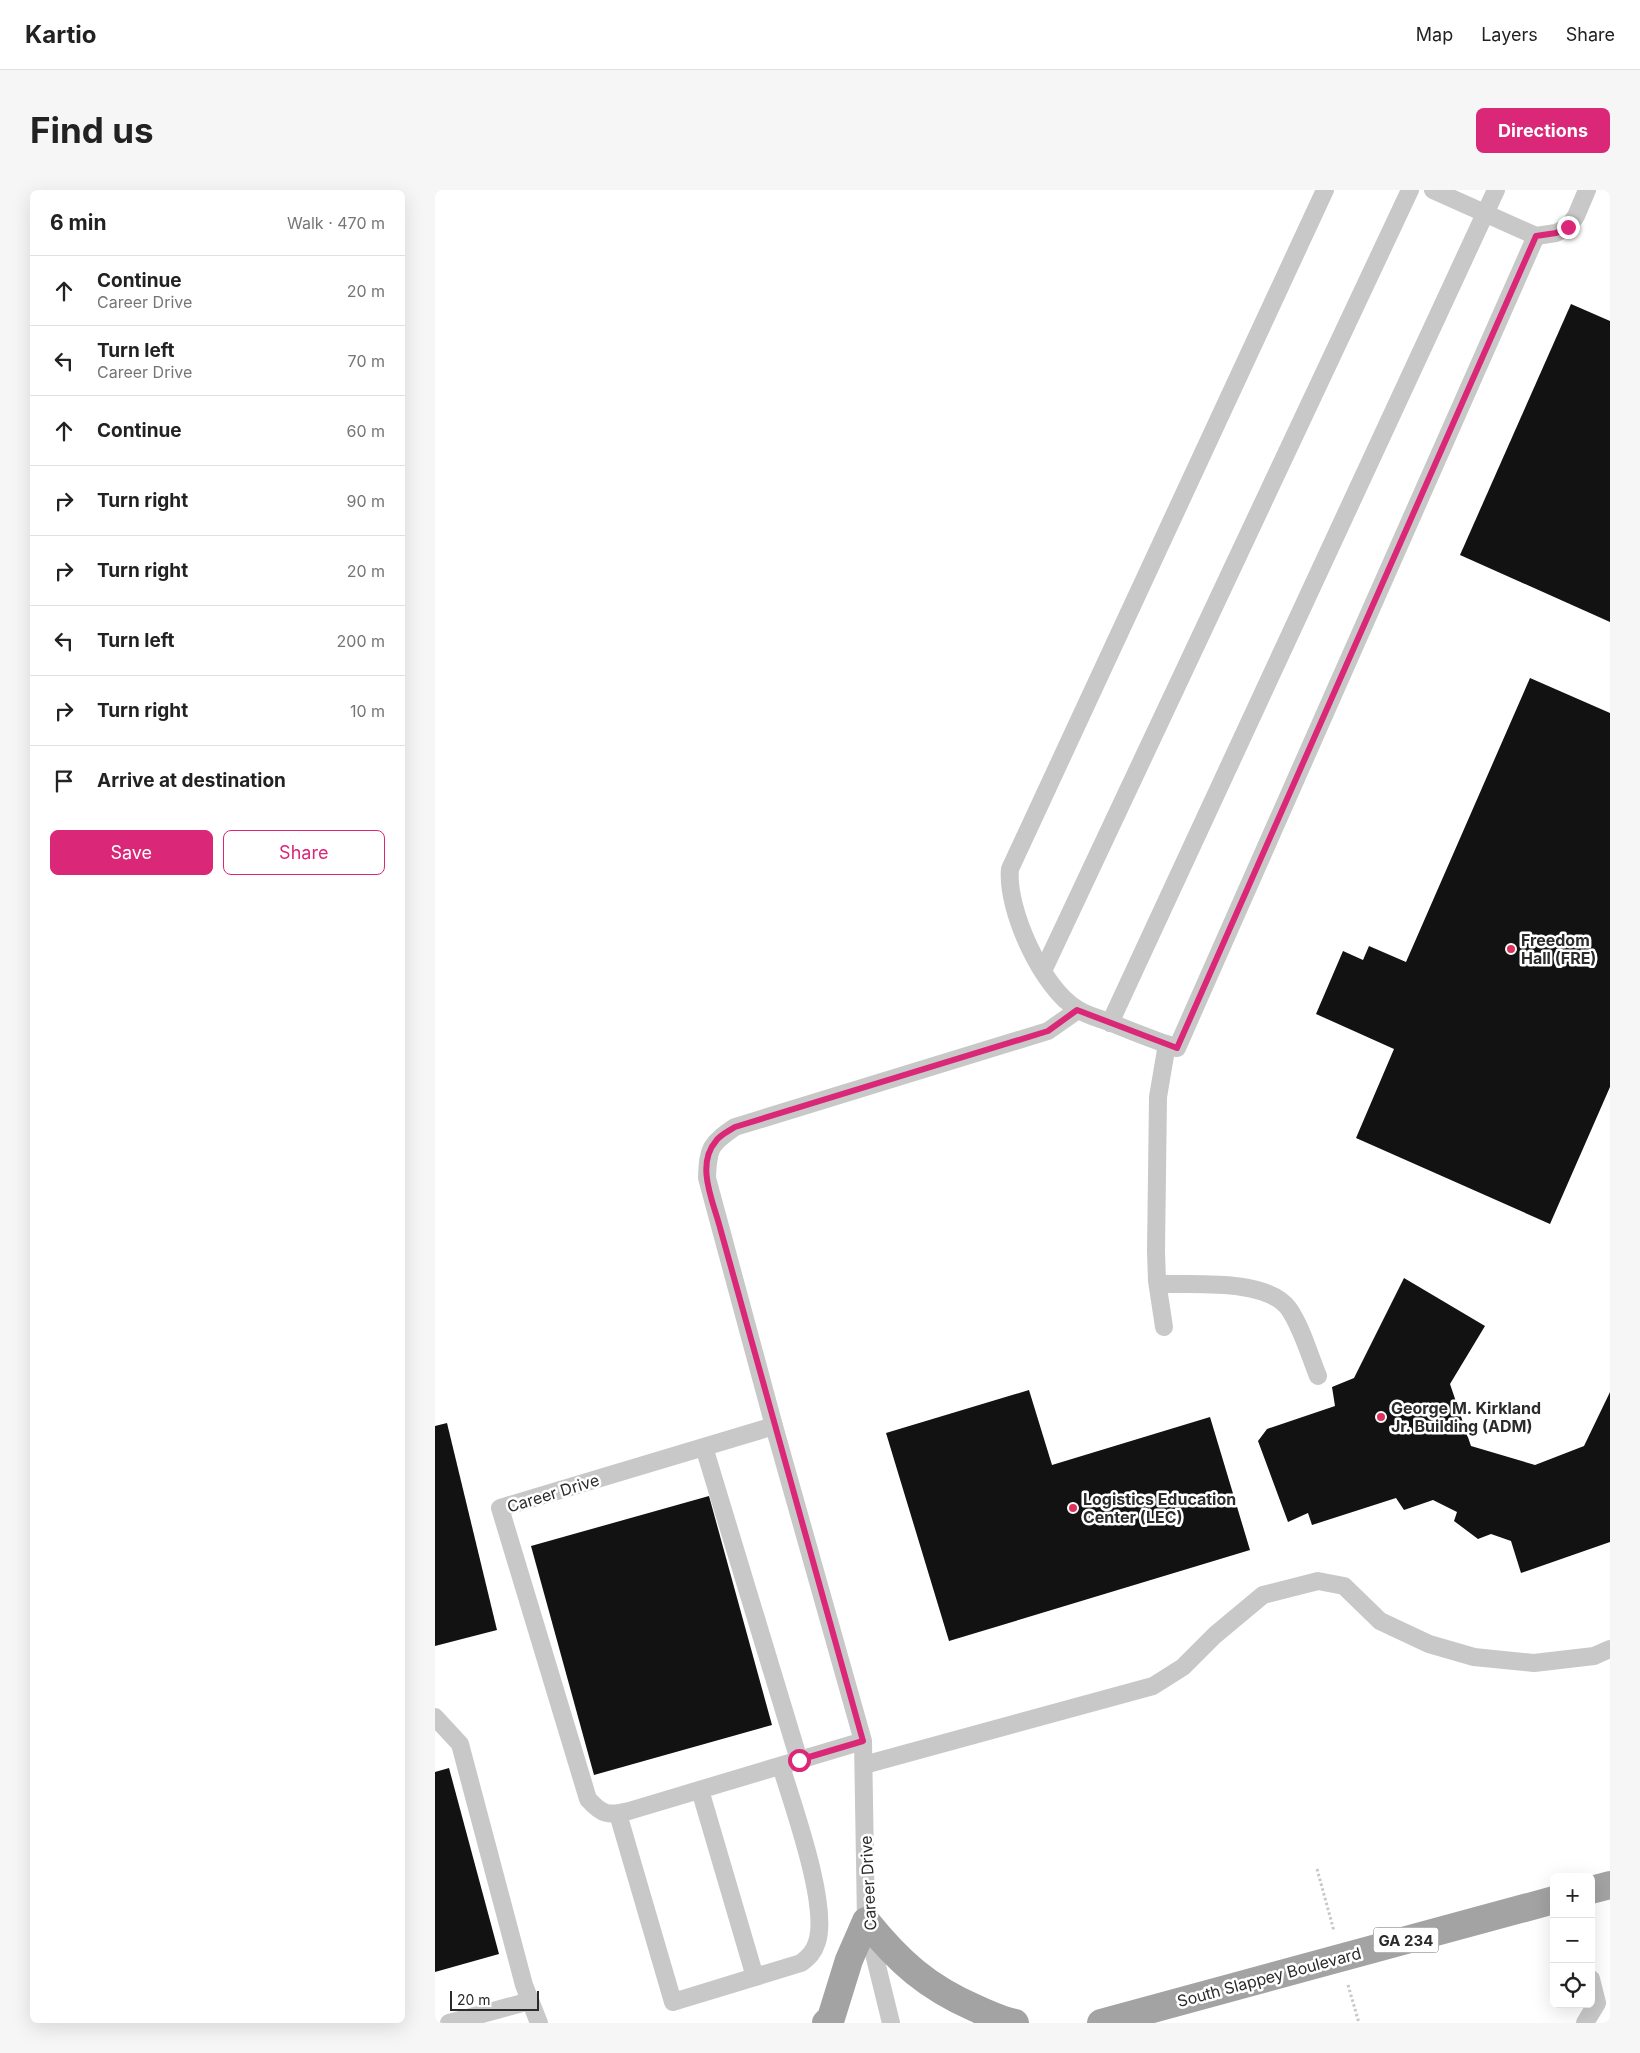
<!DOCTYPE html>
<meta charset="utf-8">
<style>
:root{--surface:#fff;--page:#f6f6f6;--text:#222;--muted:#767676;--line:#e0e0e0;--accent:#db2777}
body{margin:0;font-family:Inter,sans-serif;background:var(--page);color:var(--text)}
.controls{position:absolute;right:15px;bottom:15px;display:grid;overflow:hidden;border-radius:8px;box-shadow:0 5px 20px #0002}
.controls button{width:45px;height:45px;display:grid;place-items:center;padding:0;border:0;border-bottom:1px solid var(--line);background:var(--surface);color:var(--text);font:25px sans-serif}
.scale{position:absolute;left:15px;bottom:12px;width:89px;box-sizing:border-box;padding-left:5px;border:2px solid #2b2b2b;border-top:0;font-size:14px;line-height:18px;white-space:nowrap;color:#2b2b2b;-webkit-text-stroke:4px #fff;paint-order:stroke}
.stop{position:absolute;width:15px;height:15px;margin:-11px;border:4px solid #db2777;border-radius:50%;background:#fff}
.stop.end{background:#db2777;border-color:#fff;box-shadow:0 1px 5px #0008}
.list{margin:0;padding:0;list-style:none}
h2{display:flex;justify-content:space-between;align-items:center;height:65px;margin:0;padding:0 20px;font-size:21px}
h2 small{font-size:16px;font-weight:400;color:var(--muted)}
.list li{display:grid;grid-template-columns:32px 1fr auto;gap:15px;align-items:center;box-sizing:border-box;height:70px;padding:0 20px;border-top:1px solid var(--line)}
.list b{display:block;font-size:19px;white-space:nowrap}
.list p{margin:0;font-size:16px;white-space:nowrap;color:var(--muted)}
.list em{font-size:16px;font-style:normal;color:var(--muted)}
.actions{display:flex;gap:10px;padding:15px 20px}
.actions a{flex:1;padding:11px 0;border:1px solid var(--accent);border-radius:8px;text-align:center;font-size:18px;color:var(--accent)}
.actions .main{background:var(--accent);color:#fff}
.icon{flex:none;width:28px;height:28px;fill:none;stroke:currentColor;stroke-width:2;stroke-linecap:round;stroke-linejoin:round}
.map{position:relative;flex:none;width:1175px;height:1833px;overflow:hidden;border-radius:8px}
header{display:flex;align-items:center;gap:30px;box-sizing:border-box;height:70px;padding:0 25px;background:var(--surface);border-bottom:1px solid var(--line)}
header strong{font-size:24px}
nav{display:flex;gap:28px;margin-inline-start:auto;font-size:18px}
.intro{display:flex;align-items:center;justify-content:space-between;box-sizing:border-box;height:120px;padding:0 30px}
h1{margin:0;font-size:35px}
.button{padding:12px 22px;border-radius:8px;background:var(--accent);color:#fff;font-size:18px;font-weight:700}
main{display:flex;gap:30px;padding:0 30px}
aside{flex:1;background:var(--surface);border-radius:8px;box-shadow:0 5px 20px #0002}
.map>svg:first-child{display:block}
</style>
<header>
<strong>Kartio</strong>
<nav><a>Map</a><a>Layers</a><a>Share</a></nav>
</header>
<div class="intro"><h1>Find us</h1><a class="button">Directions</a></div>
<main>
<aside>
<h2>6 min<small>Walk · 470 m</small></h2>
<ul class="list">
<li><svg class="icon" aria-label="ahead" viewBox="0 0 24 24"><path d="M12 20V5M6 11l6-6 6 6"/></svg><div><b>Continue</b><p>Career Drive</p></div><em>20 m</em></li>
<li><svg class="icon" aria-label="left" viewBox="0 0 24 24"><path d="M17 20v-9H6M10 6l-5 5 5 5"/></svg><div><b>Turn left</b><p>Career Drive</p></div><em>70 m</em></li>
<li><svg class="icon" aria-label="ahead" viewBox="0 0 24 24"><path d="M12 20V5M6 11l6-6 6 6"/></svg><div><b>Continue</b></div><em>60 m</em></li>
<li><svg class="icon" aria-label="right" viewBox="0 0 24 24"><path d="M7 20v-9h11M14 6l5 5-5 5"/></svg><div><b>Turn right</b></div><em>90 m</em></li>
<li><svg class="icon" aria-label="right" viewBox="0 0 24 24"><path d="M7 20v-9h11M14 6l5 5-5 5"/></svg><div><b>Turn right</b></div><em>20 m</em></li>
<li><svg class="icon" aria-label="left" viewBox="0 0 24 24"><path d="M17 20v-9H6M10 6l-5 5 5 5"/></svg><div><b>Turn left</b></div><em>200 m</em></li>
<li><svg class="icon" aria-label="right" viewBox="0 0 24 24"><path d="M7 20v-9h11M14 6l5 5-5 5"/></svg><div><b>Turn right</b></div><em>10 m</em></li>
<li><svg class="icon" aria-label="arrive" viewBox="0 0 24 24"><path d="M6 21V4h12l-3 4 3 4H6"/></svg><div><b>Arrive at destination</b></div></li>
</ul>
<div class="actions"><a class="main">Save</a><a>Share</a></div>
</aside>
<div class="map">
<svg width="1175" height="1833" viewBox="0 0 1175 1833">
<rect width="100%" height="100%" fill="#fff"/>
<g fill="#121212">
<path d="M1136,114L1175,131V432L1025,365Z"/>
<path d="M1095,488L1175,523V897L1115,1034L921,948L959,859L881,824L908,761L928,770L934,756L971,772Z"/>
<path d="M969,1088L1050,1136L1015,1194L1036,1256L1100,1275L1149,1256L1175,1202V1352L1086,1383L1076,1351L1056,1344L1043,1349L1019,1331L1022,1322L998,1310L969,1320L961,1308L877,1335L873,1323L853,1332L823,1251L832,1239L900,1216L897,1197L919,1188Z"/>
<path d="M594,1200L617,1275L775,1227L815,1360L514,1451L451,1243Z"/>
<path d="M12,1233L62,1440L0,1456V1236Z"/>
<path d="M274,1306L337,1535L159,1585L96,1356Z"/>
<path d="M14,1578L64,1764L0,1782V1582Z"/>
</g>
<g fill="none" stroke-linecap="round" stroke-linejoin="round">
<g stroke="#c8c8c8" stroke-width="3" stroke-dasharray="2.5 2.5" stroke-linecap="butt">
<path d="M882,1679L899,1741"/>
<path d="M913,1795L924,1833"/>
</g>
<g stroke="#c8c8c8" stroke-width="18">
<path d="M890,0L575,679C571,719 607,798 642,819C651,825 663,828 674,832C696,841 719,850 742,858L1101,46"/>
<path d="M998,0L1101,46L1121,43L1133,37L1141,26L1152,0"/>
<path d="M608,781L975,0"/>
<path d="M675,833L1061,0"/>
<path d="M723,1094C757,1095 832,1088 854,1119C867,1138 874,1164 883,1186"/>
<path d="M729,1137L722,1091L721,1061L723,907L732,854"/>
<path d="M339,1236L272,988C273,958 275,954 300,937L613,841L643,820"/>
<path d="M269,1257L364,1570"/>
<path d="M0,1527L25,1554L89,1795L104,1833"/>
<path d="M428,1551L194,1621C174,1626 167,1625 153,1609L65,1318L339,1236L428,1551L431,1731L456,1833"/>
<path d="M429,1575L718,1496L748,1477L780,1445L828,1405L883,1391L909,1396L945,1431L994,1454L1039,1467L1099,1473L1159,1466L1175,1459"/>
<path d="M265,1600L320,1787"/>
<path d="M183,1624L238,1812L366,1773C374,1767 379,1762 382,1752C394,1715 358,1616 346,1576"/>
<path d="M14,1833L95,1811"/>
<path d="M1150,1833L1162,1813L1156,1789"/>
</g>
<g stroke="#a3a3a3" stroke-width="28">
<path d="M1156,1700L1175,1695"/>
<path d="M391,1833L396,1828L414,1770L431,1731C464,1772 492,1797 540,1818C553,1824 566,1830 580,1833"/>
<path d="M666,1833L1119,1710"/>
</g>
</g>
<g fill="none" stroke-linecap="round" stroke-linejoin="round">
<path stroke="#db2777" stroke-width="6" d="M364,1570L428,1551L284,1034C277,1009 261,974 281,951C285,945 294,941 300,937L613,841L642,820L742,858L1101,46L1121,43L1133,37"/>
</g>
<g fill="#de325d" stroke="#fff" stroke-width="2">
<circle cx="1076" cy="759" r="5"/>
<circle cx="946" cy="1227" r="5"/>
<circle cx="638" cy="1318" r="5"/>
</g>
<g text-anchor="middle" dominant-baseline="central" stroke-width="5" stroke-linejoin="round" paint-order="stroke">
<rect fill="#fff" stroke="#6b6b6b" stroke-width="1" x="938.5" y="1737.5" width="65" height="25" rx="4"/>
<g font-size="15" font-weight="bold" fill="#2b2b2b">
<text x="971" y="1750">GA 234</text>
</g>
<g font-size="16" font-weight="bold" fill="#2b2b2b" stroke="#fff" text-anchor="start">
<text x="1086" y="750">Freedom<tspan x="1086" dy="18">Hall (FRE)</tspan></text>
<text x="956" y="1218">George M. Kirkland<tspan x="956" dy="18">Jr. Building (ADM)</tspan></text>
<text x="648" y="1309">Logistics Education<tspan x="648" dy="18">Center (LEC)</tspan></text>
</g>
<g font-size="16" fill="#2b2b2b" stroke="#fff">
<text transform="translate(118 1303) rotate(-17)">Career Drive</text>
<text transform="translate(433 1693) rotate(-93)">Career Drive</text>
<text transform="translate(834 1787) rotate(-15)">South Slappey Boulevard</text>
</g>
</g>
</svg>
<div class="controls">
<button>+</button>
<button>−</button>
<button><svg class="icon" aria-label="locate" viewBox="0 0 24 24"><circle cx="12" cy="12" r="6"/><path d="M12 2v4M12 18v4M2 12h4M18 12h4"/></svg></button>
</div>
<div class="scale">20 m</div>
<div class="stop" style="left:364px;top:1570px"></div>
<div class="stop end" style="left:1133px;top:37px"></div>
</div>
</main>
